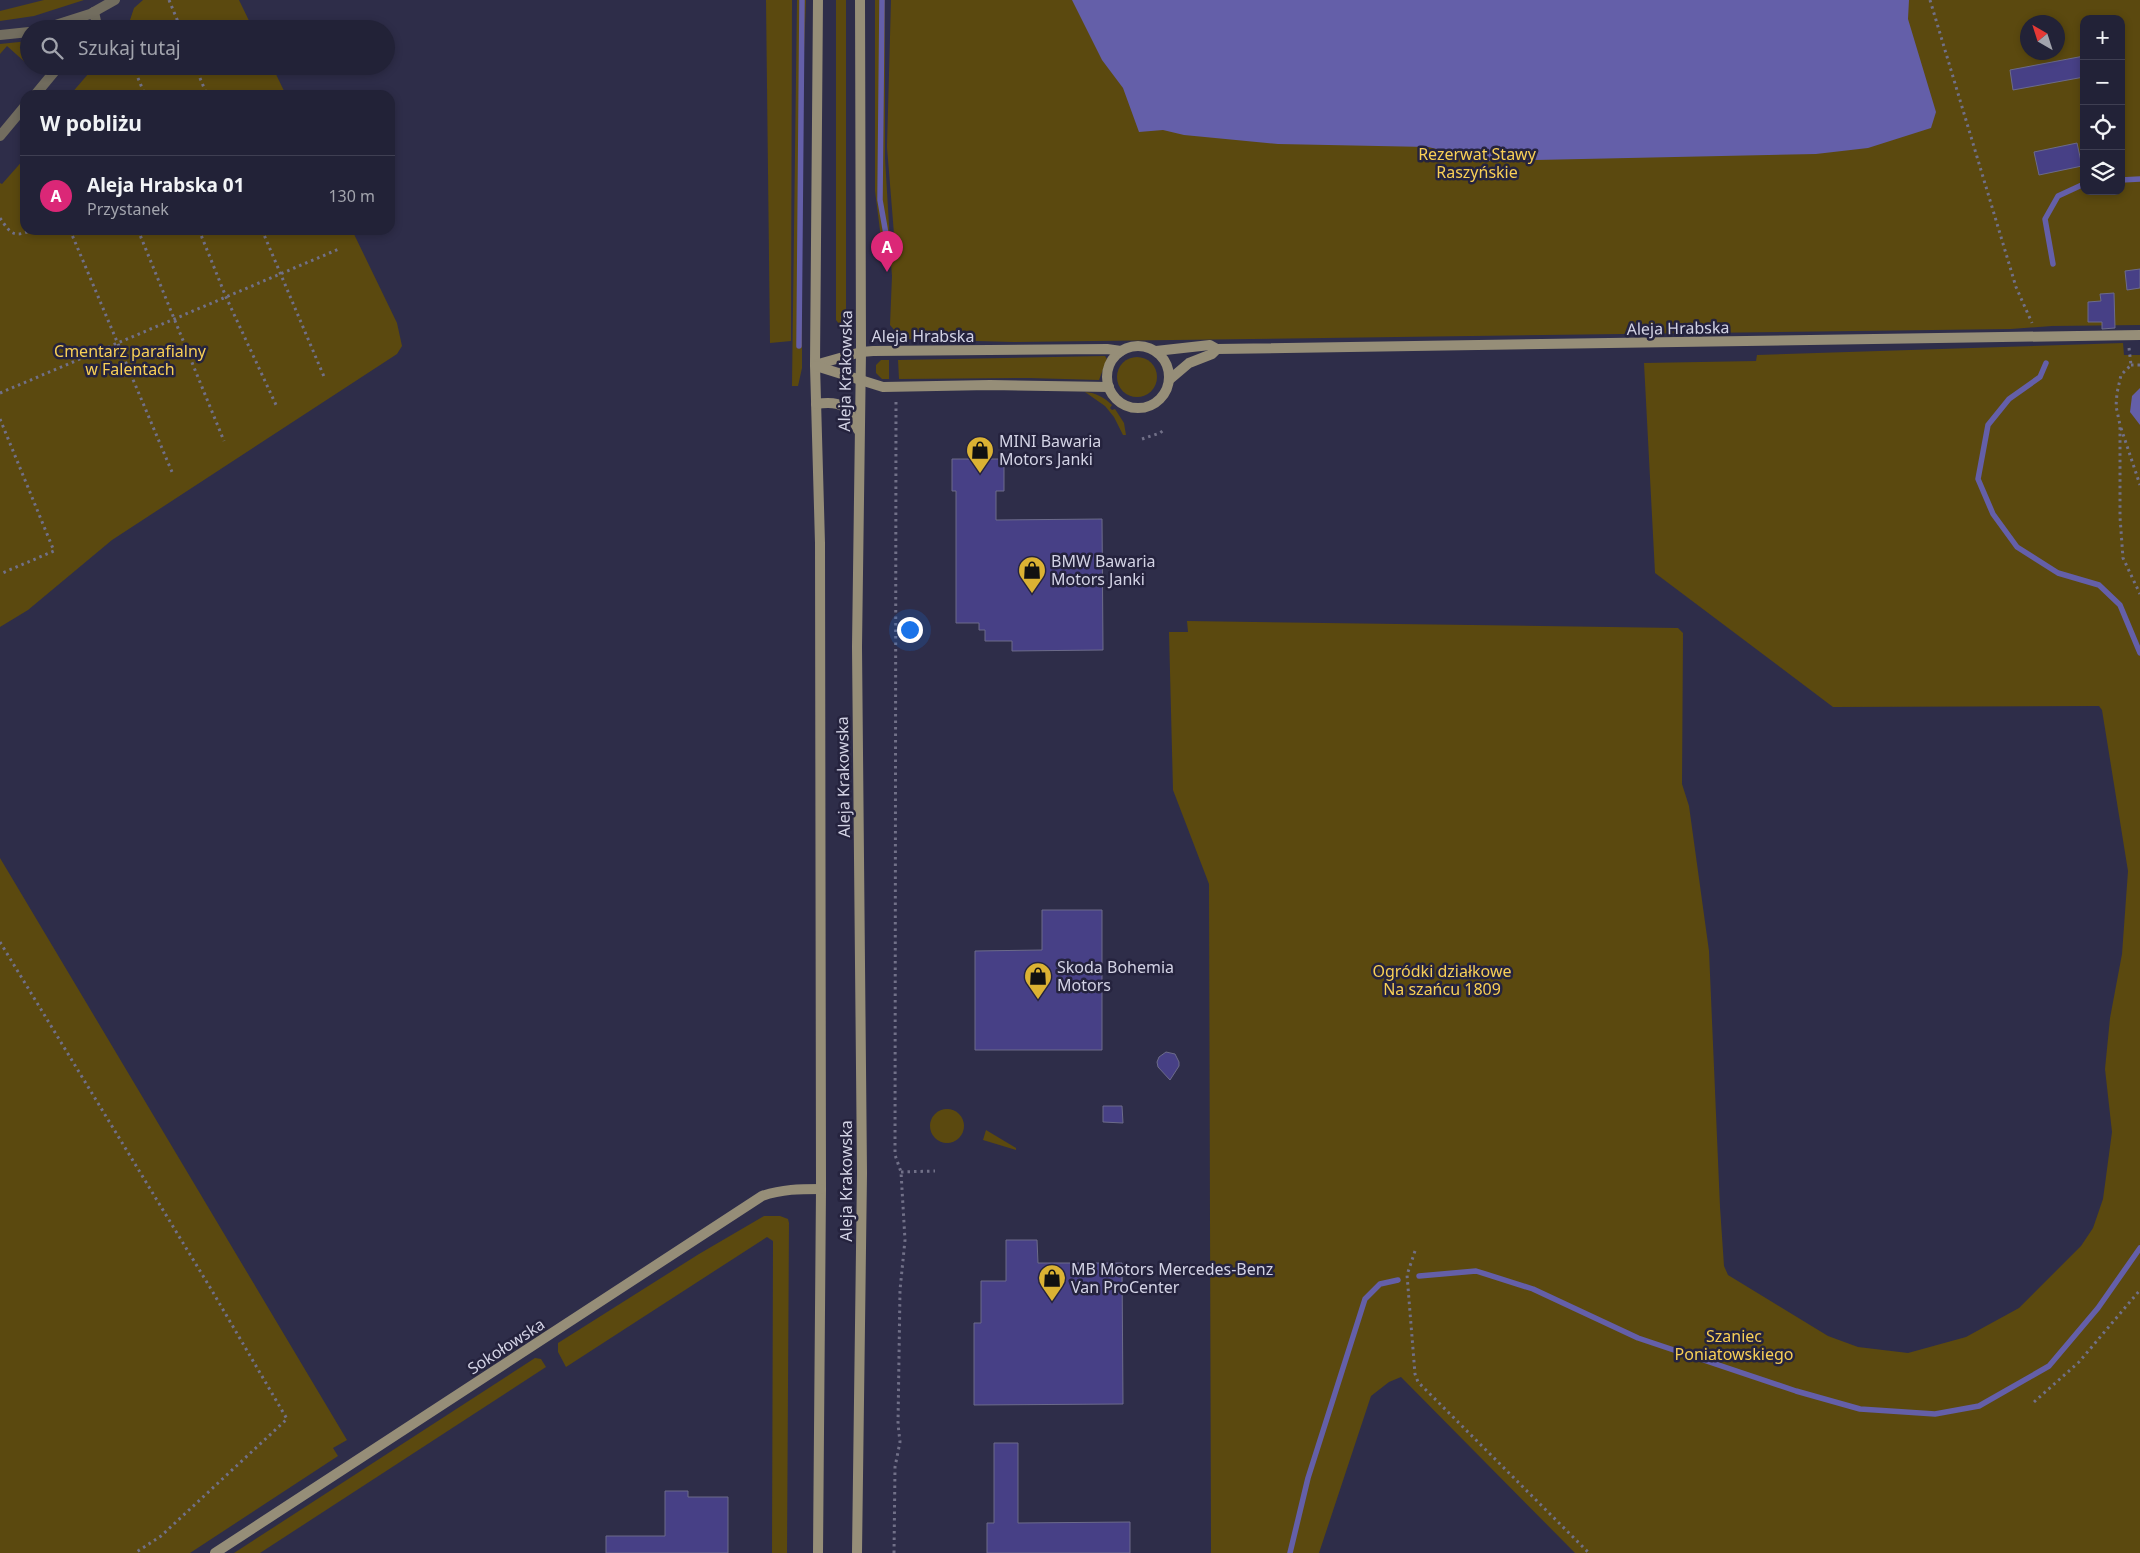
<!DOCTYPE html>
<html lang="pl">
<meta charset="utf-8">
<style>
:root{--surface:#222237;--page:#2a2a3f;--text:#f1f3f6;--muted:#a2a4ad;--line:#3f3f52;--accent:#db2777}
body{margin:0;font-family:"Noto Sans",sans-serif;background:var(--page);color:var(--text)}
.controls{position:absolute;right:15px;top:15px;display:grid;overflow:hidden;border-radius:10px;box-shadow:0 2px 8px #0003}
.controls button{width:45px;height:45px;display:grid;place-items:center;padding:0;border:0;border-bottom:1px solid var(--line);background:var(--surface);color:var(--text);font:25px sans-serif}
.compass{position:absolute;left:2020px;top:15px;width:45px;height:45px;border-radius:50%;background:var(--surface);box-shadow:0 2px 8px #0003;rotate:321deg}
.you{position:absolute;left:909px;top:629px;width:18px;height:18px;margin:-12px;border:4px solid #fff;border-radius:50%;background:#1a73e8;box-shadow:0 0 0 8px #1a73e833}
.badge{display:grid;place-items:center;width:32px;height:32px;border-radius:50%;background:var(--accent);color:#fff;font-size:16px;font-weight:700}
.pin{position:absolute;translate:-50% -41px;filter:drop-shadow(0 1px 2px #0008)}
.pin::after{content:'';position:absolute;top:26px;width:18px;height:15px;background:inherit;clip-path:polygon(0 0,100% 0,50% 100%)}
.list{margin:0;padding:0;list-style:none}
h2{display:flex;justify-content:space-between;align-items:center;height:65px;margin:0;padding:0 20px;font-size:21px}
h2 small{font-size:16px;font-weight:400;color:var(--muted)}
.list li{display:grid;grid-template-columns:32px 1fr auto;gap:15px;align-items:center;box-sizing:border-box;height:80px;padding:0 20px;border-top:1px solid var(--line)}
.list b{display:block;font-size:19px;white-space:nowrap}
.list p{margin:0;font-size:16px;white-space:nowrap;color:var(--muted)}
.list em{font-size:16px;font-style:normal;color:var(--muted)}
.icon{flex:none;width:28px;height:28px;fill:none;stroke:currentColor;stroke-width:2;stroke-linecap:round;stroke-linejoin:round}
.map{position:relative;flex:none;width:2140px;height:1553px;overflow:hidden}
.search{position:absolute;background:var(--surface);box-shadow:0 2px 8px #0003;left:20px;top:20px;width:375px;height:55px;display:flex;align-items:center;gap:12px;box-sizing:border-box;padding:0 18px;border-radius:28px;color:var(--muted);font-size:19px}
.panel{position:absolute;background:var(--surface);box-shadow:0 2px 8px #0003;left:20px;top:90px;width:375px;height:145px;border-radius:15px}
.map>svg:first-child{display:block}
</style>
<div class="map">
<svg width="2140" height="1553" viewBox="0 0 2140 1553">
<rect width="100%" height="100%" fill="#2e2d49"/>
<g fill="#5b490f" fill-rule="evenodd">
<path d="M44,0H84L34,16L0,21V11Z"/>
<path d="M143,0H239L253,29H127L134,8Z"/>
<path d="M766,0H792L791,341L770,343Z"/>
<path d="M797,0H806L802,107V368L798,386H792Z"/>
<path d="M836,0H846V322L840,325L836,320Z"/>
<path d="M875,0H885V158L890,242L883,254L875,191Z"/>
<path d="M891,0H2140V325L2052,326L2011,329L1013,342L902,339L890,325L892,276L890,251L894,234L887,147ZM2084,19H2121V191H2084ZM2028,22H2058V52H2028Z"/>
<path d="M29,41V59L26,63L7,46L0,54V44Z"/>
<path d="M95,66H272L286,95H70Z"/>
<path d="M25,158V230H352L397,323L402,346L397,354L112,540L28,610L0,627V183L2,184Z"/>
<path d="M2123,343L2124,355H2140V1553H1575L1401,1377L1389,1382L1371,1396L1319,1553H1211L1209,884L1173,790L1169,632H1188L1187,621L1678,628L1683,633L1682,784L1689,806L1709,951L1720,1207L1724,1266L1728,1275L1828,1336L1858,1347L1908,1353L1966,1337L2019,1308L2081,1246L2093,1228L2103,1199L2112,1132L2105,1069L2110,1018L2122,954L2128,871L2102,710L2099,706L1833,707L1655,573L1644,363L1756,361L1757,355Z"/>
<path d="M1105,356L1107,359L1099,380L1029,378L899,379L898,360Z"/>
<circle cx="1137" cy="377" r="20"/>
<path d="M881,360H889V379H882L876,373V365Z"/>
<path d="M1085,392C1096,393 1104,397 1112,405L1110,408L1112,410L1115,409L1124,423L1126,435H1123L1114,417L1105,406Z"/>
<path d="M0,858L347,1440L333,1448L338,1456L190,1553H0Z"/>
<circle cx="947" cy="1126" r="17"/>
<path d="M986,1130L1016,1148V1150L983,1140Z"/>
<path d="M764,1216H780L788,1219L789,1223L787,1553H772L773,1241L767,1237L566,1367L558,1352V1343L699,1254Z"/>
<path d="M535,1358L541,1359L546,1367L260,1553H234Z"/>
</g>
<g fill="#645fa9">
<path d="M1072,0H1909L1908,19L1936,112L1931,128L1868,148L1816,154L1489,161L1428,147L1278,144L1184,135L1163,130L1139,132L1123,88L1102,60Z"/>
<path d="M2140,388V425L2130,412L2132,396Z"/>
</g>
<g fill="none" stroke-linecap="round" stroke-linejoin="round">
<g stroke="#645fa9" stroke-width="5.5">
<path d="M882,0L880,200L886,234"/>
<path d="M2121,180L2140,179"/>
<path d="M2053,264L2045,219L2058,196L2084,184"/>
<path d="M799,346L802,0"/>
<path d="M2046,363L2040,377L2009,399L1988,425L1978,479L1993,514L2017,547L2058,573L2099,585L2120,605L2140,653"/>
<path d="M1419,1276L1476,1271L1533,1289L1638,1338L1796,1391L1860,1409L1935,1414L1979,1406L2049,1366L2098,1308L2140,1248"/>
<path d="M1290,1553L1308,1478L1365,1299L1380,1284L1398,1280"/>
</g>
</g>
<g fill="#474086" stroke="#6c6b8a">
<path d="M2084,56V77L2013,90L2010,70Z"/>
<path d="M2077,143L2082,166L2039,175L2034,152Z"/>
<path d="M2140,269V288L2127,290L2125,271Z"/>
<path d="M2114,293L2115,328L2102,329V322H2088V302L2101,301L2100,294Z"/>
<path d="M952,459H1004V491H996V520L1102,519L1103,650L1012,651V641H985V630H979V623H956V491H952Z"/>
<path d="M1042,910H1102V1050H975V951L1042,950Z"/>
<path d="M1166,1052L1175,1054L1179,1062V1066L1170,1080L1158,1067L1157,1062L1159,1057Z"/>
<path d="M1103,1106H1122L1123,1123L1103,1122Z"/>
<path d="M1006,1240H1037L1038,1263H1122L1123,1404L974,1405V1323H981V1281H1006Z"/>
<path d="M994,1443H1018V1523L1130,1522V1553H987V1523H994Z"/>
<path d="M665,1491H688V1497H728V1553H606V1536H665Z"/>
</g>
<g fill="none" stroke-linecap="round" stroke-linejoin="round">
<g stroke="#717088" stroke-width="3" stroke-dasharray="2.5 4" stroke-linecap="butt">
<path d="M169,0L181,29"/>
<path d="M1930,0L2016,287L2032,323"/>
<path d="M133,66L145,95"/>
<path d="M195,66L207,95"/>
<path d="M80,93L81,95"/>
<path d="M0,218C11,234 13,238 32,230"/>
<path d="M70,230L172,472"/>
<path d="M138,230L224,441"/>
<path d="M199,230L226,297L277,407"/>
<path d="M262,230L325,379"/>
<path d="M2129,348L2131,365L2121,375L2117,393L2116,406L2120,425V517L2123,558L2140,594"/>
<path d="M2131,365H2140"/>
<path d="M0,393L339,249"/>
<path d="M0,419L54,551L0,574"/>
<path d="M2121,428L2140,485"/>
<path d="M1142,439L1160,433L1165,429"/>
<path d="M0,942L211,1289L287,1419L161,1536L135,1553"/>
<path d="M901,1172L935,1171"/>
<path d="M1415,1251L1407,1275L1415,1374L1418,1382L1589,1553"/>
<path d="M2034,1402L2079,1362L2140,1290"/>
<path d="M894,1553L895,1467L900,1442L898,1424L900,1290L905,1240L901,1172L895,1155L896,398"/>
</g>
<g stroke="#726d5f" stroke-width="10">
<path d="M91,29L96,21L94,12"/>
<path d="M35,95L59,66"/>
<path d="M0,136L25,106"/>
</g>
<g stroke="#726d5f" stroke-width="10">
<path d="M43,29L90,14L115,0"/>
<path d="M0,35L29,32"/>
</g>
<g stroke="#968e78" stroke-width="10">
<path d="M818,0L815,365L820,543L821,1189L818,1553"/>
<circle cx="1138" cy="377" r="31"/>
<path d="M1156,351L1210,345L1217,349L2140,335"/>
<path d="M815,365L861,352L873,351L1107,349L1121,351"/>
<path d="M816,366L883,387L990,385L1109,387"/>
<path d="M1169,380L1189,363L1212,354L1217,349"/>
<path d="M816,404C844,400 848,407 858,430"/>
<path d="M215,1553L762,1196C782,1189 800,1189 821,1189"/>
<path d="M857,1553L862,1173L857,647L861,352L860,0"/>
</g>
</g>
<defs>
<g id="shop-pin" transform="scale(1.4375)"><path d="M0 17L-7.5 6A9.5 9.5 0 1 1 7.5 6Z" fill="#dbb233" stroke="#25233e"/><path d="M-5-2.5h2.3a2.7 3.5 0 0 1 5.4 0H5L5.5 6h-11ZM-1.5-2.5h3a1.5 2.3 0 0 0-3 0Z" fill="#111"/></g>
</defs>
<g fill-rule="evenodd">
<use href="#shop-pin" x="980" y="450"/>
<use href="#shop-pin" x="1032" y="570"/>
<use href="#shop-pin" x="1038" y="976"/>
<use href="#shop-pin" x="1052" y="1278"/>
</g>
<g text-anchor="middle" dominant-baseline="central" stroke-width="5" stroke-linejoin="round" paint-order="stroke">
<g font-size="16" fill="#f8cf56" stroke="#25233e">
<text x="1477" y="154">Rezerwat Stawy<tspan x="1477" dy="18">Raszyńskie</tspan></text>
<text x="130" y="351">Cmentarz parafialny<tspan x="130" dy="18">w Falentach</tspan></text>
<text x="1442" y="971">Ogródki działkowe<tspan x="1442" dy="18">Na szańcu 1809</tspan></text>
<text x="1734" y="1336">Szaniec<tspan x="1734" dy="18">Poniatowskiego</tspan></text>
</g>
<g font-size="16" fill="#d3d3e5" stroke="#25233e">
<text transform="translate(1678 328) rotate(-1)">Aleja Hrabska</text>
<text x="923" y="336">Aleja Hrabska</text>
<text transform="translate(845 371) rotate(-89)">Aleja Krakowska</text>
<text transform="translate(843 777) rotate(-91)">Aleja Krakowska</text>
<text transform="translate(846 1181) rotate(-90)">Aleja Krakowska</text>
<text transform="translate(506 1346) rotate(-33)">Sokołowska</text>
</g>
<g font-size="16" fill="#d3d3e5" stroke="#25233e" text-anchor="start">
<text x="999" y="441">MINI Bawaria<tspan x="999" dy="18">Motors Janki</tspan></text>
<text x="1051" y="561">BMW Bawaria<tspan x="1051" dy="18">Motors Janki</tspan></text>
<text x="1057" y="967">Skoda Bohemia<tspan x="1057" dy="18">Motors</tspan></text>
<text x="1071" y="1269">MB Motors Mercedes-Benz<tspan x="1071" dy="18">Van ProCenter</tspan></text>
</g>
</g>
</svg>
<div class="controls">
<button>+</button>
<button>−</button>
<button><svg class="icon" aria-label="locate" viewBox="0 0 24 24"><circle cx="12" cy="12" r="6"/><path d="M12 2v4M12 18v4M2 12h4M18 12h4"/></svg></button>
<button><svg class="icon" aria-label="layers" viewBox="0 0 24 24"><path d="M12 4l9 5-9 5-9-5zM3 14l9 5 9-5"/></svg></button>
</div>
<svg class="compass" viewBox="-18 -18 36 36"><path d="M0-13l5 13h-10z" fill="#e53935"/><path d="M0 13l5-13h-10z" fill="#a2a4ad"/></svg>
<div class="you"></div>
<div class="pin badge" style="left:887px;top:272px">A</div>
<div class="search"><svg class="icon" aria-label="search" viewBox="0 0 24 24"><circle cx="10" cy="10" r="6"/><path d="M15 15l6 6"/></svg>Szukaj tutaj</div>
<section class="panel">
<h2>W pobliżu<small></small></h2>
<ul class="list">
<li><span class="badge">A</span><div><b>Aleja Hrabska 01</b><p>Przystanek</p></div><em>130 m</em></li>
</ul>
</section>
</div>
